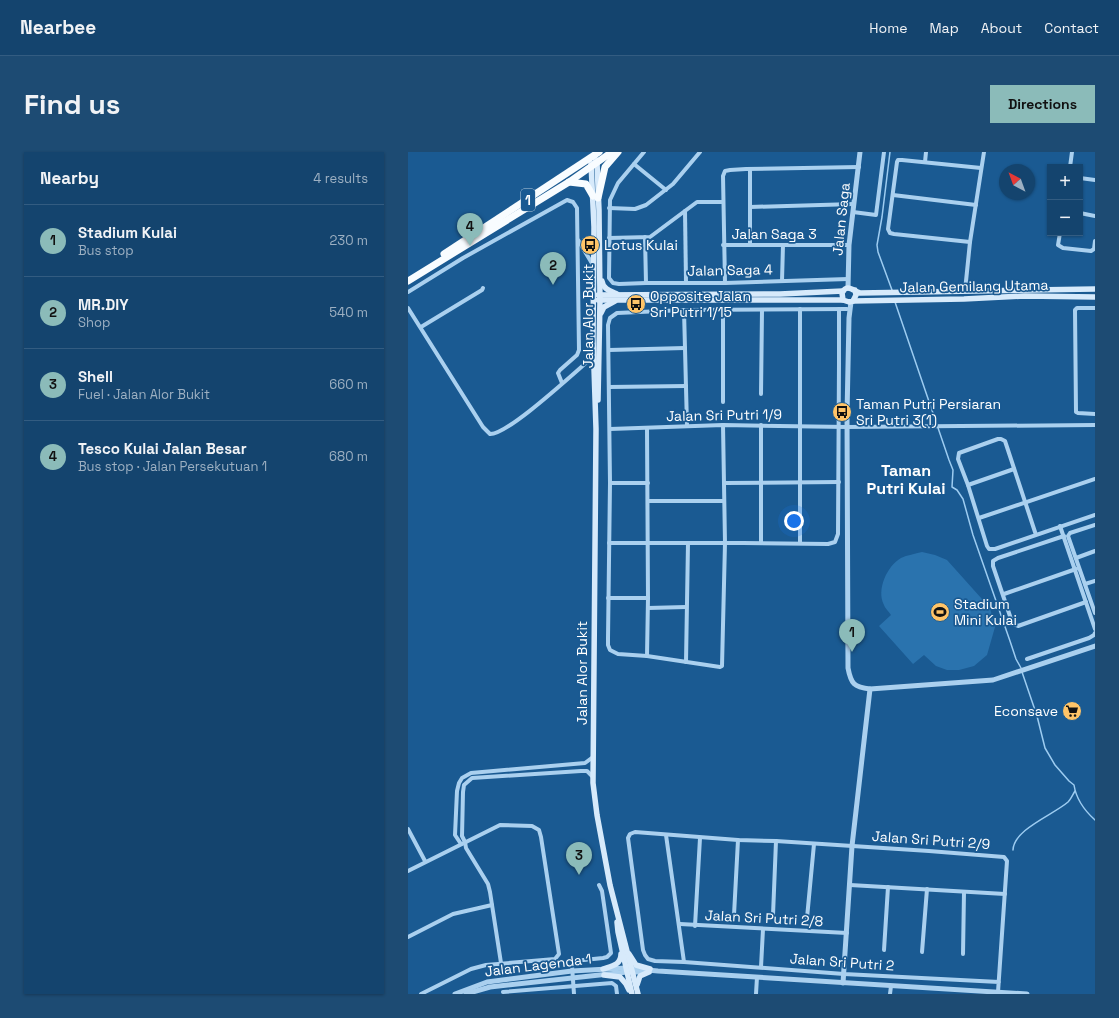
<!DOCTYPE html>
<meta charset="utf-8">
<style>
:root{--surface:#14446e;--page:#1d4b73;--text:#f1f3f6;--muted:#9db0c2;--line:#335c81;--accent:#8bbbb9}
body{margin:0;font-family:"Space Grotesk",sans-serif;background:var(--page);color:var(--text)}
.controls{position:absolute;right:12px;top:12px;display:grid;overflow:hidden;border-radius:0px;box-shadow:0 1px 3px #0004}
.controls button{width:36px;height:36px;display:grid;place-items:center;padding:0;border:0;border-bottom:1px solid var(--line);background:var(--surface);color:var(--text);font:20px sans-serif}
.compass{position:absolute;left:591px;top:12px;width:36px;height:36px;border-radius:50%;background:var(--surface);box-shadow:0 1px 3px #0004;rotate:319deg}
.you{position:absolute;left:386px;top:369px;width:14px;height:14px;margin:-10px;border:3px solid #fff;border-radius:50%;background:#1a73e8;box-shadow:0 0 0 6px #1a73e833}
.badge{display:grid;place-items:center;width:26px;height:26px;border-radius:50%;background:var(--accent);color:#111;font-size:13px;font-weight:700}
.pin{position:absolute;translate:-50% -33px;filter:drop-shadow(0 1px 2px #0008)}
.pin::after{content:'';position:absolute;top:21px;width:14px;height:12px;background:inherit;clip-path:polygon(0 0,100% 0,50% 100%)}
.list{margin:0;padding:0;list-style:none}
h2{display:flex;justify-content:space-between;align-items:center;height:52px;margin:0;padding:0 16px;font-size:17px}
h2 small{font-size:13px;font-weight:400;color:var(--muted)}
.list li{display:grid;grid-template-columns:26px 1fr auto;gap:12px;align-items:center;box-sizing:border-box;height:72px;padding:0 16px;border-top:1px solid var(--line)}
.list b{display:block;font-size:15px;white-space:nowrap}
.list p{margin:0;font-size:13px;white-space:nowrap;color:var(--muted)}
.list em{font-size:13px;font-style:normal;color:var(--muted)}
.map{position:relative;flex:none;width:687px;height:842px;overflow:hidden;border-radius:0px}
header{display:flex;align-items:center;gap:24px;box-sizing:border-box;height:56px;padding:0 20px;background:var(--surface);border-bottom:1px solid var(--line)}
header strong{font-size:19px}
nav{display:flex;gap:22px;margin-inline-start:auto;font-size:14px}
.intro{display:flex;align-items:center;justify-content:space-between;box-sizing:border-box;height:96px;padding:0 24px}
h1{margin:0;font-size:28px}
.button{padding:10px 18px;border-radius:0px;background:var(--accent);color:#111;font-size:14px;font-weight:700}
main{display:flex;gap:24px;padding:0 24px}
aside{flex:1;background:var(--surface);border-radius:0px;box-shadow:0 1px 3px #0004}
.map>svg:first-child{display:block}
</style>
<header>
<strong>Nearbee</strong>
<nav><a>Home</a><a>Map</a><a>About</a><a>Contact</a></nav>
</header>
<div class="intro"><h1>Find us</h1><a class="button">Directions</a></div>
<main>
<aside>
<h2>Nearby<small>4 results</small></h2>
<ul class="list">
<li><span class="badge">1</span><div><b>Stadium Kulai</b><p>Bus stop</p></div><em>230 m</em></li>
<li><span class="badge">2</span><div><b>MR.DIY</b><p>Shop</p></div><em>540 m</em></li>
<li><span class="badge">3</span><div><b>Shell</b><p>Fuel · Jalan Alor Bukit</p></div><em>660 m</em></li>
<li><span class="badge">4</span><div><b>Tesco Kulai Jalan Besar</b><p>Bus stop · Jalan Persekutuan 1</p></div><em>680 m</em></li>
</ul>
</aside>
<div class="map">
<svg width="687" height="842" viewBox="0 0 687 842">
<rect width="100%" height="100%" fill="#1a5a92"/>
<path fill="#2a73ae" d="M514,400L527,403L539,408L582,456L587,475L579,503L566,514L551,518H539L528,514L516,503L505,512L471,474L483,463C481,460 477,456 476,453C468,438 479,414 493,406C499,403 507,402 514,400Z"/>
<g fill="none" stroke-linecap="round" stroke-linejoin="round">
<g stroke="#9dccf1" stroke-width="1.5">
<path d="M482,0L474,65L469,93L470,100L484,138"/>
<path d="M487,150L541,308L545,318L544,335L549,338L555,347L565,383L602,489L608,507L613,516"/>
<path d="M614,520L629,564L637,596L647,613L661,629L666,633C668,646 677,659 687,668"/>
<path d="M605,698C606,677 645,663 660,650C663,647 665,642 667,639"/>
</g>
<g stroke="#aad0ef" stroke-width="4">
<path d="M236,0L210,31L202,48L201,126L205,131L211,132L238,131H317L440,127"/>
<path d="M517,10L518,0"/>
<path d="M226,12L258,38"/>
<path d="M662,15L664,0"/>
<path d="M672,26L687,28"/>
<path d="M485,43L568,53"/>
<path d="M342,55L446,52"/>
<path d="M201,56L227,57L238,53L265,32L292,0"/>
<path d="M277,59L278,130"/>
<path d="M445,60L468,63L476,0"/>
<path d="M672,61L687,64"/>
<path d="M652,81L650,93L655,96L683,99L686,97L687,89"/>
<path d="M237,85L238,131"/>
<path d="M201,86L242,85L289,50H315"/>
<path d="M170,88L185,113"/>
<path d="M562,90L486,82L482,81L480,77L489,10L490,8H494L573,16"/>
<path d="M315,93H441"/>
<path d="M342,93V17"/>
<path d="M374,129L375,93"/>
<path d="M317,131L315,24L317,19L322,18L338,17L451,15"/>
<path d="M557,139L562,90L576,0"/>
<path d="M0,140L55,106L159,48L165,50L169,56L171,198L169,203L152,218L150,221L154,231"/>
<path d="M0,156L75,275L82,282C100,283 169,218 186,204"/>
<path d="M687,156H669L667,158L668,260L670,261L687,262"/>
<path d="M276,158L279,274"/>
<path d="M13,175L74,138L75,136"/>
<path d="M201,198L277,196"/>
<path d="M201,235L278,234"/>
<path d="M353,242L354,158"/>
<path d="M315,250V158"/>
<path d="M315,273L317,391L314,514L312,515L239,504L210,502L202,498L200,493V487L202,331L200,173L202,166L209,161L276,158L439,157"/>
<path d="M239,276L240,446L239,504"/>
<path d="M202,277L315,273L439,275L687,273"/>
<path d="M202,331H240"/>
<path d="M317,331L431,330"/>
<path d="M560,333L606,317"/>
<path d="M240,349H316"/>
<path d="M571,366L687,327"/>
<path d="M687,373L662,381L660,384L687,461"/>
<path d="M652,374L687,477"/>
<path d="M628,383L597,289L593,287H590L551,301L550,307L560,333L579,394L581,397H587L687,363"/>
<path d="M656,384L590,406L585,409V414L604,470L605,472L610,474L678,450"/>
<path d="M201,391H335L420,392L427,390L430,382L431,211V157"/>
<path d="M353,391V273"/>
<path d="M392,391V157"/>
<path d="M668,406L687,399"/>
<path d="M677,432L687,429"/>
<path d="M596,442L668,417"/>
<path d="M200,446H240"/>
<path d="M240,456L278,455"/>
<path d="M619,507L681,486L686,483L687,481"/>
<path d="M278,510L280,391"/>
<path d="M0,677L17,709"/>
<path d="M258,683L276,810"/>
<path d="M53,692L47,683L49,639L51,631L54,626L63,621L177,611L185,605"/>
<path d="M0,719L92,673L124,674L131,678L133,685L151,802L147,807L78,813L63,817L13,842"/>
<path d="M442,733L597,742"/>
<path d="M326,763L330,688"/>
<path d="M365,763L368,689"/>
<path d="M399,766L406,692"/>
<path d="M272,772L439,781"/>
<path d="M287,774L292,686"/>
<path d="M0,785L45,762L84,753"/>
<path d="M476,798L480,735"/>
<path d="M514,800L519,737"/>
<path d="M555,802L556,740"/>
<path d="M93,811L82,740L80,732L58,696L57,690L54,684L55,640L56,633L64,626L173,619H179L185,625"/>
<path d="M353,815L355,777"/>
<path d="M95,840L204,831L208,834L209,842"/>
<path d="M590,840L599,709L596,705L521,699L368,689L330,688L227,680L222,682L220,686L235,798L237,803L240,807L247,809L276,810L436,822L591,830"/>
<path d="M166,842L164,814L166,809L195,806L199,805L203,801L194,739L191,733"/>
<path d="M348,842L349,825"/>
<path d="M482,842L483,834"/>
</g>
<g stroke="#aad0ef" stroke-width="5">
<path d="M440,136L441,93L452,0"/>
<path d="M443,150L441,166L439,262L440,516C443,532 446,535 462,537L585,528L687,494"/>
<path d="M435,831L444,694L462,537"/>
<path d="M47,842L79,830L164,819L218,816L250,819L619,842"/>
<path d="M58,842L82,835L219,820H238"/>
</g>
<g stroke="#d7eafb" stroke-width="5.5">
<path d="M186,4L189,11L191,58L192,148L190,248"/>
<path d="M183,11L186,75L185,186L188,277L185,631L189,663L202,733L230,842"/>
<path d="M194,129C195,137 202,139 209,142"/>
<path d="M447,138L448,143L445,149L441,150L435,148L434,141C439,131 445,139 452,141L687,137"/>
<path d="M190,143L372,142L435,139"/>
<path d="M190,148H435"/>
<path d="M445,149L556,147L616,144L687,145"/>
<path d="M193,161L196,155L207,149"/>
<path d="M209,770L210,780L224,842"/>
<path d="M221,802L228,813L242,817"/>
<path d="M195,817C204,814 213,813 213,802"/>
<path d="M196,823L212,825L218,832L221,838"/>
<path d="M229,833L232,824L241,820"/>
</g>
<g stroke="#f8fcff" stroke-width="7">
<path d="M161,30L178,32L185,44"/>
<path d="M190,46L197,15L210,0"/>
<path d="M36,102L191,0"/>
<path d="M0,129L161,30L204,0"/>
</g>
</g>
<defs>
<g id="bus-disc" transform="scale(1)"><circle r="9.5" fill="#ffc468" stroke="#1a5a92"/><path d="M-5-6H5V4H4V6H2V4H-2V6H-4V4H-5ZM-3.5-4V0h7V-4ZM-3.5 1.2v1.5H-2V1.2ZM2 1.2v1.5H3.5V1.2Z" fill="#111"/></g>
<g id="stadium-disc" transform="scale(1)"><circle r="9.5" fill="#ffc468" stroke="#1a5a92"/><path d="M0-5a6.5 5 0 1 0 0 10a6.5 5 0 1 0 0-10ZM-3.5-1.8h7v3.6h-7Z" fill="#111"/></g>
<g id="supermarket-disc" transform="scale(1)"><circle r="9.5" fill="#ffc468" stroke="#1a5a92"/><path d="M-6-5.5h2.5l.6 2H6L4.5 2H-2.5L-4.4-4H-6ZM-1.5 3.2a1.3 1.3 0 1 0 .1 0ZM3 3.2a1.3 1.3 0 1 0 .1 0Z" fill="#111"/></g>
</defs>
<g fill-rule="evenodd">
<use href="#bus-disc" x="182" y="93"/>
<use href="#bus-disc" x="228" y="152"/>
<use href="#bus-disc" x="434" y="260"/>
<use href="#stadium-disc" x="532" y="460"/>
<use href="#supermarket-disc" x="664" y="559"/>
</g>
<g text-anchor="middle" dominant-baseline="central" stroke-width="3.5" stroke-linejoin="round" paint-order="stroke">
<rect fill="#1a5a92" stroke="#bacede" stroke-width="1" x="113" y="37" width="14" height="22" rx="3"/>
<g font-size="13" font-weight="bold" fill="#fff">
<text x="120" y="48">1</text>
</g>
<g font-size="14" fill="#fff" stroke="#1a5a92">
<text transform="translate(433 67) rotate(-84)">Jalan Saga</text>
<text x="366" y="82">Jalan Saga 3</text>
<text transform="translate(322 118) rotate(-1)">Jalan Saga 4</text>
<text transform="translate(566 134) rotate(-1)">Jalan Gemilang Utama</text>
<text transform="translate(180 164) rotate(-90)">Jalan Alor Bukit</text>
<text transform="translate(316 263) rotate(-1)">Jalan Sri Putri 1/9</text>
<text transform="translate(174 521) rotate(-90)">Jalan Alor Bukit</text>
<text transform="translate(523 688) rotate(4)">Jalan Sri Putri 2/9</text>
<text transform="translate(356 766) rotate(3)">Jalan Sri Putri 2/8</text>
<text transform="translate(434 810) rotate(4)">Jalan Sri Putri 2</text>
<text transform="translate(130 813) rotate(-7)">Jalan Lagenda 1</text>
</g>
<g font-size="14" fill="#fff" stroke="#1a5a92" text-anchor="start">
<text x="196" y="93">Lotus Kulai</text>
<text x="242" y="144">Opposite Jalan<tspan x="242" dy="16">Sri Putri 1/15</tspan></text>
<text x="448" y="252">Taman Putri Persiaran<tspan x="448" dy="16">Sri Putri 3(1)</tspan></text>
<text x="546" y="452">Stadium<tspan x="546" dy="16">Mini Kulai</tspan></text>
<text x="650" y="559" text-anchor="end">Econsave</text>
</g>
<g font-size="16" font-weight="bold" fill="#fff" stroke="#1a5a92">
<text x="498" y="318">Taman<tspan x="498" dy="18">Putri Kulai</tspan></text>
</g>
</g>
</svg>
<div class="controls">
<button>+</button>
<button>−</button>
</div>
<svg class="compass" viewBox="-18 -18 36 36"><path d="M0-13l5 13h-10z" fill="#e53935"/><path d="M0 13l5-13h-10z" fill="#9db0c2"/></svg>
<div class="you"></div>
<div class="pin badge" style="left:444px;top:500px">1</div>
<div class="pin badge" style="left:145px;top:133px">2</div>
<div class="pin badge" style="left:171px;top:723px">3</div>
<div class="pin badge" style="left:62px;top:94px">4</div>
</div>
</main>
